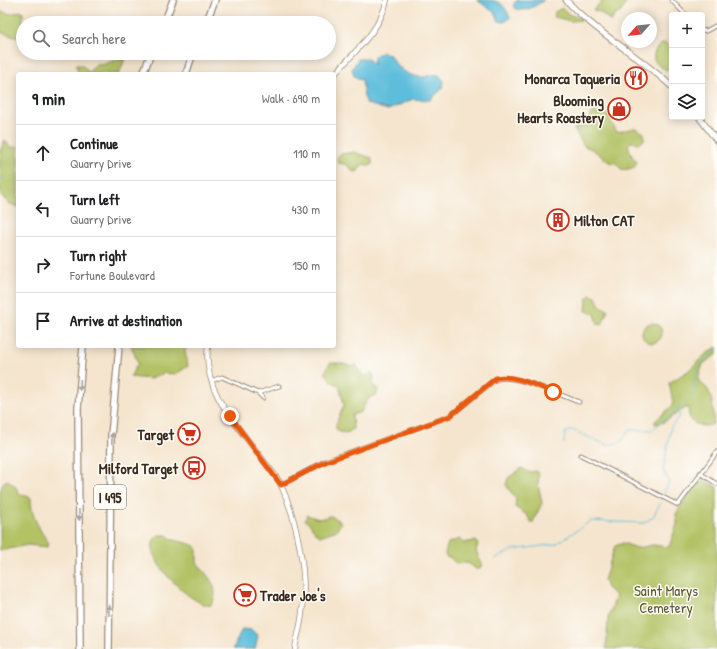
<!DOCTYPE html>
<meta charset="utf-8">
<style>
:root{--surface:#fff;--page:#f6f6f6;--text:#202124;--muted:#757577;--line:#e0e0e0}
body{margin:0;font-family:"Patrick Hand",sans-serif;background:var(--page);color:var(--text)}
.controls{position:absolute;right:12px;top:12px;display:grid;overflow:hidden;border-radius:4px;box-shadow:0 2px 10px #0003}
.controls button{width:36px;height:36px;display:grid;place-items:center;padding:0;border:0;border-bottom:1px solid var(--line);background:var(--surface);color:var(--text);font:20px sans-serif}
.compass{position:absolute;left:621px;top:12px;width:36px;height:36px;border-radius:50%;background:var(--surface);box-shadow:0 2px 10px #0003;rotate:242deg}
.stop{position:absolute;width:12px;height:12px;margin:-9px;border:3px solid #ea580c;border-radius:50%;background:#fff}
.stop.end{background:#ea580c;border-color:#fff;box-shadow:0 1px 4px #0008}
.list{margin:0;padding:0;list-style:none}
h2{display:flex;justify-content:space-between;align-items:center;height:52px;margin:0;padding:0 16px;font-size:17px}
h2 small{font-size:13px;font-weight:400;color:var(--muted)}
.list li{display:grid;grid-template-columns:26px 1fr auto;gap:12px;align-items:center;box-sizing:border-box;height:56px;padding:0 16px;border-top:1px solid var(--line)}
.list b{display:block;font-size:15px;white-space:nowrap}
.list p{margin:0;font-size:13px;white-space:nowrap;color:var(--muted)}
.list em{font-size:13px;font-style:normal;color:var(--muted)}
.icon{flex:none;width:22px;height:22px;fill:none;stroke:currentColor;stroke-width:2;stroke-linecap:round;stroke-linejoin:round}
.map{position:relative;flex:none;width:717px;height:649px;overflow:hidden}
.search{position:absolute;background:var(--surface);box-shadow:0 2px 10px #0003;left:16px;top:16px;width:320px;height:44px;display:flex;align-items:center;gap:10px;box-sizing:border-box;padding:0 14px;border-radius:22px;color:var(--muted);font-size:15px}
.panel{position:absolute;background:var(--surface);box-shadow:0 2px 10px #0003;left:16px;top:72px;width:320px;height:276px;border-radius:4px}
.map>svg:first-child{display:block}
</style>
<div class="map">
<svg width="717" height="649" viewBox="0 0 717 649">
<rect width="100%" height="100%" fill="#fdfcf7"/>
<filter id="ink" filterUnits="userSpaceOnUse"><feTurbulence type="fractalNoise" baseFrequency=".025" numOctaves="2"/><feDisplacementMap in="SourceGraphic" scale="8" xChannelSelector="R" yChannelSelector="G"/><feConvolveMatrix kernelMatrix="1 2 1 2 8 2 1 2 1" color-interpolation-filters="sRGB"/></filter>
<filter id="wash" filterUnits="userSpaceOnUse"><feTurbulence type="fractalNoise" baseFrequency=".012" numOctaves="4" result="noise"/><feDisplacementMap in="SourceGraphic" scale="16" xChannelSelector="R" yChannelSelector="G"/><feGaussianBlur stdDeviation="0.9" result="paint"/><feColorMatrix in="noise" values="0 0 0 0 0 0 0 0 0 0 0 0 0 0 0 0 0 1.4 0 .05"/><feComposite in="paint" operator="in"/></filter>
<g filter="url(#wash)">
<rect width="100%" height="100%" fill="#f5e5ce"/>
<g fill="#b2c265" stroke="#767642">
<path d="M603,0H625L626,3L621,12L614,16L611,22L600,12L593,10Z"/>
<path d="M562,8L570,15L580,17L582,20L571,21L554,17L555,12Z"/>
<path d="M0,11L10,14L21,11L23,13V40L0,32Z"/>
<path d="M665,43L672,49V67L666,70C657,65 649,59 657,48C660,45 661,44 665,43Z"/>
<path d="M118,59H125L119,74H82L77,70L76,65H82L89,72L97,63L102,65Z"/>
<path d="M602,112L607,115L617,132L635,128L644,133V140L640,143L631,142L628,145L632,156L637,161L634,168L622,170L616,163L609,162L592,149L584,146L574,129L576,126L586,127L591,113Z"/>
<path d="M5,140L10,147H18V207L8,203L0,194V151Z"/>
<path d="M354,152L372,158V165L369,166L363,164L357,172L352,171L348,165L338,163L337,158L340,154Z"/>
<path d="M590,295L596,297L600,306L608,310L602,325L598,324L595,314L586,311L587,299Z"/>
<circle cx="652" cy="333" r="10"/>
<path d="M131,346H187L185,352L188,366L176,374L164,373L150,379L130,377L138,363Z"/>
<path d="M717,347V354L703,364L698,379C700,384 705,385 708,390C712,395 715,418 713,424C707,428 696,426 691,420C688,416 689,410 687,407L664,422L655,424V421L671,407L673,402L669,383L688,371L706,354Z"/>
<path d="M330,363H340L352,366L356,364L363,376L368,375L371,372L374,376L372,385L378,389L377,394L368,399L361,412L352,415L353,429L347,433L340,432L336,429V424L344,405L339,385L332,382L325,372Z"/>
<path d="M522,468L528,472L536,471L539,474L538,484L542,503L532,524L527,515L515,507L516,499L506,485L508,478Z"/>
<path d="M7,480L15,486L19,493L31,498C30,513 40,532 49,543L47,547L27,545L0,551V492L3,483Z"/>
<path d="M703,480L717,487V649H606L608,618L616,596L607,588L604,580L615,546L623,543L637,548L653,545L669,547L677,524L676,514L696,483Z"/>
<path d="M307,515L319,519L331,516L341,522L337,530L320,536C313,532 312,524 305,520Z"/>
<path d="M159,535H167C175,544 188,540 197,548V562C205,575 223,587 211,605C197,610 132,552 159,535Z"/>
<path d="M460,539L463,543L475,541L478,544L476,551L482,564L480,569H476L468,563L456,564L451,558L446,557L445,553L448,543Z"/>
</g>
<g fill="#5dbddb" stroke="#4c747c">
<path d="M477,0C497,0 503,0 510,18L504,22L499,21L495,13Z"/>
<path d="M517,0H544C537,5 525,13 516,9L513,5Z"/>
<path d="M383,52L389,54C395,65 406,76 420,77C426,78 432,73 439,75L444,81L443,88L430,100L413,99L388,110L367,104L364,97L362,80L354,76L352,69L358,59L368,58L373,65L374,56Z"/>
<path d="M242,629L252,630L258,636L255,649H233Z"/>
</g>
<g fill="none" stroke-linecap="round" stroke-linejoin="round">
<g stroke="#5dbddb" stroke-width="1">
<path d="M0,179L5,177"/>
<path d="M564,444L565,433L572,430L607,445L621,442L629,430H652L677,409"/>
<path d="M663,495L669,482L663,470L671,427L680,415L678,408L695,394C692,370 700,363 717,348"/>
<path d="M495,559L513,550L556,544L591,521L644,523L653,517L661,502"/>
</g>
</g>
</g>
<g filter="url(#ink)">
<g fill="none" stroke-linecap="round" stroke-linejoin="round">
<g stroke="#988876" stroke-width="5">
<g id="minor">
<path d="M671,0L686,15"/>
<path d="M702,30L706,31L717,25"/>
<path d="M211,381L222,377L258,393"/>
<path d="M263,398L258,393L279,386"/>
<path d="M581,455L678,505L717,452"/>
<path d="M700,473L717,484"/>
<path d="M281,485L325,461L450,416L493,381C509,370 561,396 579,402"/>
</g>
</g>
<g stroke="#988876" stroke-width="6">
<g id="secondary">
<path d="M334,75C354,52 380,31 387,0"/>
<path d="M208,346C202,392 238,426 263,460C269,468 277,476 281,485C297,520 308,575 302,613C301,625 297,637 295,649"/>
</g>
</g>
<g stroke="#988876" stroke-width="7">
<g id="primary">
<path d="M566,0C597,34 639,55 672,87"/>
<path d="M699,117L717,141"/>
</g>
</g>
<g stroke="#988876" stroke-width="8">
<g id="motorway">
<path d="M164,23L173,0"/>
<path d="M206,23L215,0"/>
<path d="M143,74L151,53"/>
<path d="M186,74L193,53"/>
<path d="M80,649L78,408L83,346"/>
<path d="M109,649L111,436L119,346"/>
</g>
</g>
<use href="#minor" stroke="#fff" stroke-width="3"/>
<use href="#secondary" stroke="#fff" stroke-width="4.5"/>
<use href="#primary" stroke="#fff" stroke-width="5"/>
<use href="#motorway" stroke="#fff" stroke-width="5.5"/>
</g>
<defs><path id="oneway-solid" d="M-6-.8H1V-3.2L6.5 0L1 3.2V.8H-6Z"/></defs>
<g fill="#a79f9a">
<use href="#oneway-solid" transform="translate(80 385) rotate(94)"/>
<use href="#oneway-solid" transform="translate(112 438) rotate(-88)"/>
<use href="#oneway-solid" transform="translate(79 515) rotate(89)"/>
<use href="#oneway-solid" transform="translate(109 610) rotate(-89)"/>
</g>
</g>
<g fill="none" stroke-linecap="round" stroke-linejoin="round" filter="url(#ink)">
<path stroke="#ea580c" stroke-width="5" d="M230,416L281,485L325,462L450,416L496,378C514,374 536,386 553,392"/>
</g>
<defs>
<g id="restaurant-ring" transform="scale(1.15)"><circle r="9.5" fill="#fdfcf7" stroke="#c8321e" stroke-width="1.5"/><path d="M-5-6h1v4h1v-4h1v4h1v-4h1v5L-1.5 .5V6h-2V.5L-5-1ZM5-6V6H3V1.5H1.5Q1.5-4 5-6Z" fill="#c8321e"/></g>
<g id="shop-ring" transform="scale(1.15)"><circle r="9.5" fill="#fdfcf7" stroke="#c8321e" stroke-width="1.5"/><path d="M-5-2.5h2.3a2.7 3.5 0 0 1 5.4 0H5L5.5 6h-11ZM-1.5-2.5h3a1.5 2.3 0 0 0-3 0Z" fill="#c8321e"/></g>
<g id="building-ring" transform="scale(1.15)"><circle r="9.5" fill="#fdfcf7" stroke="#c8321e" stroke-width="1.5"/><path d="M-4-6H4V6H1V3H-1V6H-4ZM-2.5-4.3h1.7v1.8h-1.7ZM.8-4.3h1.7v1.8H.8ZM-2.5-1h1.7V.8h-1.7ZM.8-1h1.7V.8H.8Z" fill="#c8321e"/></g>
<g id="supermarket-ring" transform="scale(1.15)"><circle r="9.5" fill="#fdfcf7" stroke="#c8321e" stroke-width="1.5"/><path d="M-6-5.5h2.5l.6 2H6L4.5 2H-2.5L-4.4-4H-6ZM-1.5 3.2a1.3 1.3 0 1 0 .1 0ZM3 3.2a1.3 1.3 0 1 0 .1 0Z" fill="#c8321e"/></g>
<g id="bus-ring" transform="scale(1.15)"><circle r="9.5" fill="#fdfcf7" stroke="#c8321e" stroke-width="1.5"/><path d="M-5-6H5V4H4V6H2V4H-2V6H-4V4H-5ZM-3.5-4V0h7V-4ZM-3.5 1.2v1.5H-2V1.2ZM2 1.2v1.5H3.5V1.2Z" fill="#c8321e"/></g>
</defs>
<g fill-rule="evenodd">
<use href="#restaurant-ring" x="636" y="78"/>
<use href="#shop-ring" x="619" y="109"/>
<use href="#building-ring" x="558" y="220"/>
<use href="#supermarket-ring" x="189" y="434"/>
<use href="#bus-ring" x="194" y="468"/>
<use href="#supermarket-ring" x="245" y="595"/>
</g>
<g text-anchor="middle" dominant-baseline="central" stroke-width="3" stroke-linejoin="round" paint-order="stroke">
<rect fill="#fdfcf7" stroke="#75695f" stroke-width="1" x="94" y="485" width="32" height="24" rx="3"/>
<g font-size="14" font-weight="bold" fill="#3b2a1e">
<text x="110" y="497">I 495</text>
</g>
<g font-size="15" font-weight="bold" fill="#3b2a1e" stroke="#fdfcf7" text-anchor="end">
<text x="620" y="78">Monarca Taqueria</text>
<text x="604" y="100">Blooming<tspan x="604" dy="17">Hearts Roastery</tspan></text>
<text x="574" y="220" text-anchor="start">Milton CAT</text>
<text x="174" y="434">Target</text>
<text x="178" y="468">Milford Target</text>
<text x="260" y="595" text-anchor="start">Trader Joe's</text>
</g>
<g font-size="15" fill="#5f5833" stroke="#fdfcf7">
<text x="666" y="590">Saint Marys<tspan x="666" dy="17">Cemetery</tspan></text>
</g>
</g>
</svg>
<div class="controls">
<button>+</button>
<button>−</button>
<button><svg class="icon" aria-label="layers" viewBox="0 0 24 24"><path d="M12 4l9 5-9 5-9-5zM3 14l9 5 9-5"/></svg></button>
</div>
<svg class="compass" viewBox="-18 -18 36 36"><path d="M0-13l5 13h-10z" fill="#e53935"/><path d="M0 13l5-13h-10z" fill="#757577"/></svg>
<div class="stop" style="left:553px;top:392px"></div>
<div class="stop end" style="left:230px;top:416px"></div>
<div class="search"><svg class="icon" aria-label="search" viewBox="0 0 24 24"><circle cx="10" cy="10" r="6"/><path d="M15 15l6 6"/></svg>Search here</div>
<section class="panel">
<h2>9 min<small>Walk · 690 m</small></h2>
<ul class="list">
<li><svg class="icon" aria-label="ahead" viewBox="0 0 24 24"><path d="M12 20V5M6 11l6-6 6 6"/></svg><div><b>Continue</b><p>Quarry Drive</p></div><em>110 m</em></li>
<li><svg class="icon" aria-label="left" viewBox="0 0 24 24"><path d="M17 20v-9H6M10 6l-5 5 5 5"/></svg><div><b>Turn left</b><p>Quarry Drive</p></div><em>430 m</em></li>
<li><svg class="icon" aria-label="right" viewBox="0 0 24 24"><path d="M7 20v-9h11M14 6l5 5-5 5"/></svg><div><b>Turn right</b><p>Fortune Boulevard</p></div><em>150 m</em></li>
<li><svg class="icon" aria-label="arrive" viewBox="0 0 24 24"><path d="M6 21V4h12l-3 4 3 4H6"/></svg><div><b>Arrive at destination</b></div></li>
</ul>
</section>
</div>
